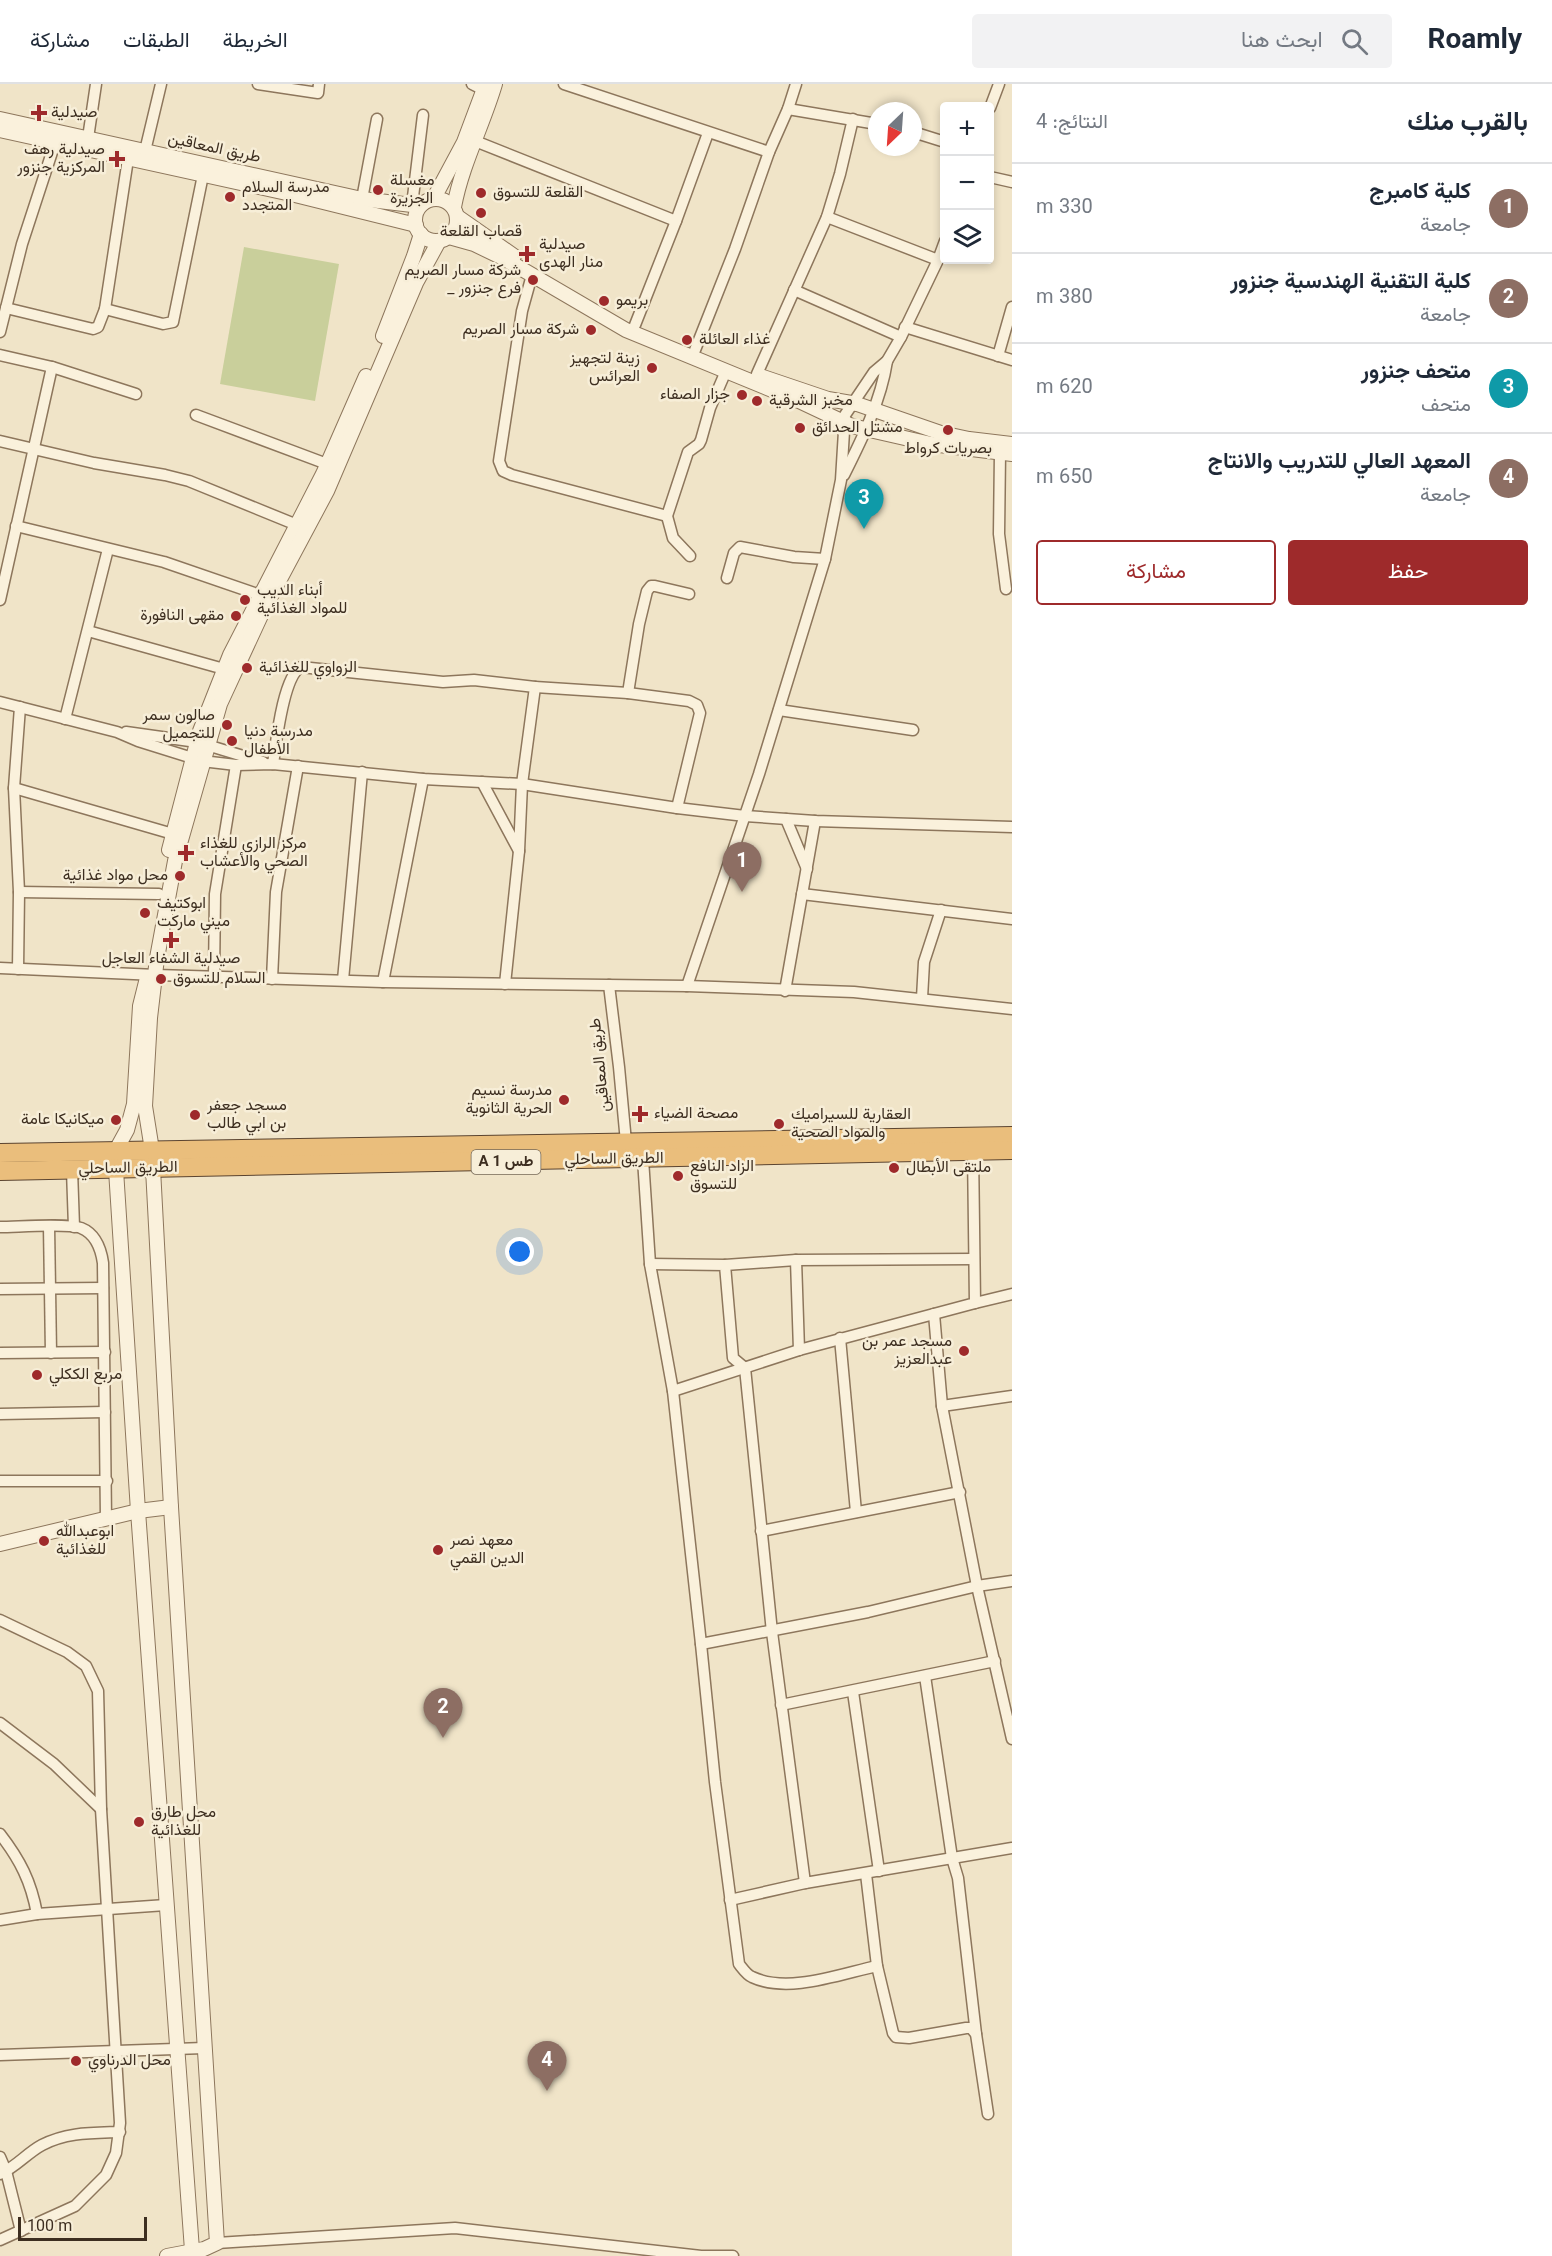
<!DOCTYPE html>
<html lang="ar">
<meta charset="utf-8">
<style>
:root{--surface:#fff;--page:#f2f2f3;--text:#1f2937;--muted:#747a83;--line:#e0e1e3;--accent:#9e2a2b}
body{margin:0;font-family:Georgia,Vazirmatn,serif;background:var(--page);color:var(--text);direction:rtl}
.controls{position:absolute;right:18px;top:18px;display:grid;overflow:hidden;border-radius:6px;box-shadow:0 3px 9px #0003}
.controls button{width:54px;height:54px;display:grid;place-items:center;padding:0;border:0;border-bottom:2px solid var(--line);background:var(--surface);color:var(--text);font:30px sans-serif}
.compass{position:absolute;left:868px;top:18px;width:54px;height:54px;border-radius:50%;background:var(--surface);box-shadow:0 3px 9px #0003;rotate:205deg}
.scale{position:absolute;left:18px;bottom:15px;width:129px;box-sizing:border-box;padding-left:6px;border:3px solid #3d2e20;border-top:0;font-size:16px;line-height:21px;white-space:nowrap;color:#3d2e20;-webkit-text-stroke:4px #f7eed8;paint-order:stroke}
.you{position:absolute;left:520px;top:1168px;width:21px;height:21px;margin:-15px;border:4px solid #fff;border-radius:50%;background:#1a73e8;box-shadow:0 0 0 9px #1a73e833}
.badge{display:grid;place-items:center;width:39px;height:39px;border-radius:50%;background:var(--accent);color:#fff;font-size:20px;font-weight:700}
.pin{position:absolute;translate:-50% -50px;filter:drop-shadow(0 2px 3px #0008)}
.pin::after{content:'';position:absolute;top:32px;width:21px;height:18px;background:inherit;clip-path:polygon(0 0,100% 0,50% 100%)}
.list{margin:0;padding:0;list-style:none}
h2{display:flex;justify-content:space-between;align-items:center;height:78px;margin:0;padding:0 24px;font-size:26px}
h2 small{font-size:20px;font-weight:400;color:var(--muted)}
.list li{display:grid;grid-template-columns:39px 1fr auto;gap:18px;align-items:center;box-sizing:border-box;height:90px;padding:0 24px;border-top:2px solid var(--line)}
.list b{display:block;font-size:22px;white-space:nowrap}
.list p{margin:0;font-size:20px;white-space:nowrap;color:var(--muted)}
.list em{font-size:20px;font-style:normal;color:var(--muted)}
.actions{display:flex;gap:12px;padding:18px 24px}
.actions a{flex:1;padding:14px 0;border:2px solid var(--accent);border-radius:6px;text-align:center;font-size:21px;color:var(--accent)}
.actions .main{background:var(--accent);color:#fff}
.icon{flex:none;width:33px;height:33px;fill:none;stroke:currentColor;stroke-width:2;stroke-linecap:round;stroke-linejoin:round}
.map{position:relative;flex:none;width:1012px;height:2172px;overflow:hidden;direction:ltr}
header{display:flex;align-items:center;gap:36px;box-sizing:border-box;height:84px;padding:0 30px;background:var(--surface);border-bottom:2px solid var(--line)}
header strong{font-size:28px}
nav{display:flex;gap:33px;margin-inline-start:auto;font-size:21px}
.search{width:420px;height:54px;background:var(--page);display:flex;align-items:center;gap:15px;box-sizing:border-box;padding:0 21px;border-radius:6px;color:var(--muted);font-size:22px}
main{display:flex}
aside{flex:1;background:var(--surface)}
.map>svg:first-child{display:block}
</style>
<header>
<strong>Roamly</strong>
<div class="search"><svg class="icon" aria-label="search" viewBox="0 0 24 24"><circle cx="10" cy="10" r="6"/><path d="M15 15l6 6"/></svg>ابحث هنا</div>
<nav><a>الخريطة</a><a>الطبقات</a><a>مشاركة</a></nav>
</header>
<main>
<aside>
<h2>بالقرب منك<small>النتائج: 4</small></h2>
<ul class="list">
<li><span class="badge" style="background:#8d6e63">1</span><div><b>كلية كامبرج</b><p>جامعة</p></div><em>330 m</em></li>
<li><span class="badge" style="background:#8d6e63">2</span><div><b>كلية التقنية الهندسية جنزور</b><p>جامعة</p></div><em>380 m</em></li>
<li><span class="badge" style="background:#0f9aa8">3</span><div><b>متحف جنزور</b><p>متحف</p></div><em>620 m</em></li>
<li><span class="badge" style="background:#8d6e63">4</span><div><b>المعهد العالي للتدريب والانتاج</b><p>جامعة</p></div><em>650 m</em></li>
</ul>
<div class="actions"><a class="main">حفظ</a><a>مشاركة</a></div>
</aside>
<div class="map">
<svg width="1012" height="2172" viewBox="0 0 1012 2172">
<rect width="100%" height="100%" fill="#f0e4c8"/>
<path fill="#c9cf9b" d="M244,163L339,180L315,317L220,300Z"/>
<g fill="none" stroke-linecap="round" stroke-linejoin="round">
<g stroke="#8d765c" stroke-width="13">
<g id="minor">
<path d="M258,0L318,9L319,0"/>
<path d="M472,0L484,6"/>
<path d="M564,0L769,68"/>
<path d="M990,24L999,0"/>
<path d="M788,25L877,40"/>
<path d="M913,48L945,58"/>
<path d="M88,54L96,0"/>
<path d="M475,57L676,137"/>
<path d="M145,67L161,0"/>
<path d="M990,93L1012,98"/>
<path d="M362,115L377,35"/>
<path d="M412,121L423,31"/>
<path d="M827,133L938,176"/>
<path d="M532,191L522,227L499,377L503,387L512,391L667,432"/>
<path d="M794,206L901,253"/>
<path d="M6,224L93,245L98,243L105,225L128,75"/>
<path d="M105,225L163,240L173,238L203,91"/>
<path d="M635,241L676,137L708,49"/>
<path d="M905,243L1012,276"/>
<path d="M0,248L22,160L55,59"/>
<path d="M695,266L735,165L769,68L788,25L796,0"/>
<path d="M0,271L52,283L0,516"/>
<path d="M998,272L1012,223"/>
<path d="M52,283L136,310"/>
<path d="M757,290L827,133L840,90L853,35"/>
<path d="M196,331L327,380"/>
<path d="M0,357L94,379L165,391L189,397L297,441"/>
<path d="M1000,369L999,450L1006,505"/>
<path d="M844,391C862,355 881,317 887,277"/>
<path d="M16,442L164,478L260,511"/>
<path d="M690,472L673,454L667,432L688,368L699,360L701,356L710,324L726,287"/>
<path d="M727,494L734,469L740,463L794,473L825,475"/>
<path d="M88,547L224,585"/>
<path d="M535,603L628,609L689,617L697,621L700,629L677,724"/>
<path d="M628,609L639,540L647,507L651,502H655L689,510"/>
<path d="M0,618L117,648L138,657L202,677L236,681L273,680L423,695L522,700L677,724L745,732L815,737L1012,743"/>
<path d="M779,626L913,646"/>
<path d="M65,635L108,465"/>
<path d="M126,648L197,658L263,678"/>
<path d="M273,680C276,660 283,592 301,583L443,598L474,596L535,603L522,700L519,767L505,900"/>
<path d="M482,698L519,767"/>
<path d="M14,704L173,750"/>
<path d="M786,735L807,785"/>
<path d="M19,808L159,810"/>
<path d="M802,810L1012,835"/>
<path d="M0,884L156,891L383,898L687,902L854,908L1012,925"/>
<path d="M18,885L19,808L14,704L20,623"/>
<path d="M214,893L215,810L236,681"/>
<path d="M272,895L276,808L298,682"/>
<path d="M343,896L362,688"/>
<path d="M383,898L423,695"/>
<path d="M609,901L619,983L626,1058"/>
<path d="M687,902L759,690L825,475L841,396L845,331L874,288L887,277L901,253L938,176L945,157"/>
<path d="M785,907L815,737"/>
<path d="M922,914L924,878L941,826"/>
<path d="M643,1075L650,1180L673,1307L701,1560L868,1528L977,1502L1012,1497"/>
<path d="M72,1086L74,1143"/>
<path d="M49,1142L51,1269"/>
<path d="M0,1143C17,1143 67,1139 81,1144C96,1150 101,1165 103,1179L106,1435"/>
<path d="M796,1176L799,1266"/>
<path d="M650,1180L725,1181L733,1274L745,1284L772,1548L805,1799L1012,1764"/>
<path d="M725,1181L796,1176L974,1175"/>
<path d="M0,1205L103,1204"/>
<path d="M975,1219L1012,1210"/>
<path d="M934,1230L942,1322L977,1502L1012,1655"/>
<path d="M840,1254L856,1428"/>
<path d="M0,1269L105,1268"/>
<path d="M673,1307L799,1266L975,1219L973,1066"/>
<path d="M942,1322L1012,1312"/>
<path d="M0,1330L105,1328"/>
<path d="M0,1397H107"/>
<path d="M761,1447L960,1408"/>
<path d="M0,1536L67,1568L86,1582L98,1607L101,1725L120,2039L116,2069L106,2091L75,2122L0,2156"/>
<path d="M701,1560L715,1698L739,1880C743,1885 747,1891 752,1893C788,1910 840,1890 877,1882L893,1949L896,1953L909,1954L966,1944H971L976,1950L988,2030"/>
<path d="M925,1592L952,1774L958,1794L976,1950"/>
<path d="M853,1608L879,1787"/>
<path d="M781,1621L995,1577"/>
<path d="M0,1639L54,1680L101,1725"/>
<path d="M0,1750C20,1776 31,1797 37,1830"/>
<path d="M866,1790L877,1882"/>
<path d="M730,1816L805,1799"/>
<path d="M0,1836L37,1830L166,1821"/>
<path d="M0,1971L204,1964"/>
<path d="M0,2073L6,2087L21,2147"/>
<path d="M0,2090C16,2083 27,2069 42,2061C67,2048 92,2049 120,2048"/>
<path d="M217,2159L455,2144L701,2172H733"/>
</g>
</g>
<g stroke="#8d765c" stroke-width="16">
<g id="tertiary">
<path d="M0,35L362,115L412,121L422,120"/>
<path d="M0,46L291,110L416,141"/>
<path d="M434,114L464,58L485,2"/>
<circle cx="436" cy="136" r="21"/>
<path d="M454,123C462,80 483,41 495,0"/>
<path d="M458,133L514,172"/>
<path d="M449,153L474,160L503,174L626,246L799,317L852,342L931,360L1012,370"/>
<path d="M383,252L414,172L421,150"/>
<path d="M760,292L828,315L857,320L941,349L969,355L1012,360"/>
<path d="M169,766L200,647L230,571L323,390L366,292"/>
<path d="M147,894L140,922L134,1020L127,1046L116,1066V1086L138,1427L192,2166"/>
<path d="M0,1460L138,1427L171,1423"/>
<path d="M167,2172L204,2165L217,2159L171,1423L152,1066L145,1022L150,934L157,874L175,777L220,620L263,527L327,407L416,199L439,157"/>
</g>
</g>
<g stroke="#5b4430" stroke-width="20">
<g id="trunk">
<path d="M0,1069L1012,1052"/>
<path d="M0,1087L1012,1066"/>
</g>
</g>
<use href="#minor" stroke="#faf1dc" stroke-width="10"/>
<use href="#tertiary" stroke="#faf1dc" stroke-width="14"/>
<use href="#trunk" stroke="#eabe7c" stroke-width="18"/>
</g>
<g fill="#9e2a2b" stroke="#f7eed8" stroke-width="2">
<path d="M36 20h6v6h6v6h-6v6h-6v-6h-6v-6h6z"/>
<path d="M114 66h6v6h6v6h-6v6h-6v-6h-6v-6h6z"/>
<circle cx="378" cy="106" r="6"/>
<circle cx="481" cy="109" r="6"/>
<circle cx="230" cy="113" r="6"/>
<circle cx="481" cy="129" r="6"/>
<path d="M524 161h6v6h6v6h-6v6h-6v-6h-6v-6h6z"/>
<circle cx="533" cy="196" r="6"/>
<circle cx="604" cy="217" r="6"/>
<circle cx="591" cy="246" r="6"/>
<circle cx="687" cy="256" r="6"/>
<circle cx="652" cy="284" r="6"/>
<circle cx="742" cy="311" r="6"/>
<circle cx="757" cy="317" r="6"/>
<circle cx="800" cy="344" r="6"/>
<circle cx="948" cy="346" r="6"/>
<circle cx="245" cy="516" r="6"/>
<circle cx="236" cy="532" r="6"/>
<circle cx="247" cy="584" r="6"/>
<circle cx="227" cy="641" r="6"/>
<circle cx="232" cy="657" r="6"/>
<path d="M183 760h6v6h6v6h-6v6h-6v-6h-6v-6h6z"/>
<circle cx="180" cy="792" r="6"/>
<circle cx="145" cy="829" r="6"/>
<path d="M168 847h6v6h6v6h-6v6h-6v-6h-6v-6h6z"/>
<circle cx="161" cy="895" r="6"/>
<circle cx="564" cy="1016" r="6"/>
<path d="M637 1021h6v6h6v6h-6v6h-6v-6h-6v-6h6z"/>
<circle cx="195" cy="1031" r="6"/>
<circle cx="116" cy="1036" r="6"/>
<circle cx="779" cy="1040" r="6"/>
<circle cx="894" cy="1084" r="6"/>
<circle cx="678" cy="1092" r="6"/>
<circle cx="964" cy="1267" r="6"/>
<circle cx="37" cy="1291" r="6"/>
<circle cx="44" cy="1457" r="6"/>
<circle cx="438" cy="1466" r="6"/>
<circle cx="139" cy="1738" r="6"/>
<circle cx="76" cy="1977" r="6"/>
</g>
<g text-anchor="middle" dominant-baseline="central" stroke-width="5" stroke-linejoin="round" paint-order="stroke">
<rect fill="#f7eed8" stroke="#756857" stroke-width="1.5" x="471.5" y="1066" width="69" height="24" rx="4.5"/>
<g font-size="15" font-weight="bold" fill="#3d2e20">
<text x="506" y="1078">A 1 طس</text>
</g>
<g font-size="16" fill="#3d2e20" stroke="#f7eed8" text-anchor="start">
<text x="51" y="29">صيدلية</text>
<text x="105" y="66" text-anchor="end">صيدلية رهف<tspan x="105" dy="18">المركزية جنزور</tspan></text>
<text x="390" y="97">مغسلة<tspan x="390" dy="18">الجزيرة</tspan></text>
<text x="242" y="104">مدرسة السلام<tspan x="242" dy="18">المتجدد</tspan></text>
<text x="493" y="109">القلعة للتسوق</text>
<text x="481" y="148" text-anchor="middle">قصاب القلعة</text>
<text x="539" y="161">صيدلية<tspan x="539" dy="18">منار الهدى</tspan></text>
<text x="521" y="187" text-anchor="end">شركة مسار الصريم<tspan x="521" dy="18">_ فرع جنزور</tspan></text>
<text x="616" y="217">بريمو</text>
<text x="579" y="246" text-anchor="end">شركة مسار الصريم</text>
<text x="699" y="256">غذاء العائلة</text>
<text x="640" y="275" text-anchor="end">زينة لتجهيز<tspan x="640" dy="18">العرائس</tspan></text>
<text x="730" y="311" text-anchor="end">جزار الصفاء</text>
<text x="769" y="317">مخبز الشرقية</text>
<text x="812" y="344">مشتل الحدائق</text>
<text x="948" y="365" text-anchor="middle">بصريات كرواط</text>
<text x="257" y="507">أبناء الديب<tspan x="257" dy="18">للمواد الغذائية</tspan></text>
<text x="224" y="532" text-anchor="end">مقهى النافورة</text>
<text x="259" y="584">الزواوي للغذائية</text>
<text x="215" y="632" text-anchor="end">صالون سمر<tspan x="215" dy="18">للتجميل</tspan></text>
<text x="244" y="648">مدرسة دنيا<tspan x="244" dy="18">الأطفال</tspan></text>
<text x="200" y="760">مركز الرازي للغذاء<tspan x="200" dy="18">الصحي والأعشاب</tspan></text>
<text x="168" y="792" text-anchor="end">محل مواد غذائية</text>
<text x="157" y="820">ابوكتيف<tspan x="157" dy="18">ميني ماركت</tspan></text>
<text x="171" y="875" text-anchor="middle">صيدلية الشفاء العاجل</text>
<text x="173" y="895">السلام للتسوق</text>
<text x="552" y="1007" text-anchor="end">مدرسة نسيم<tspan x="552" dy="18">الحرية الثانوية</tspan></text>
<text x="207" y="1022">مسجد جعفر<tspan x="207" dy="18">بن ابي طالب</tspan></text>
<text x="654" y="1030">مصحة الضياء</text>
<text x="791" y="1031">العقارية للسيراميك<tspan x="791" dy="18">والمواد الصحية</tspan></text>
<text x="104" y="1036" text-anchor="end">ميكانيكا عامة</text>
<text x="690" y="1083">الزاد النافع<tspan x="690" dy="18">للتسوق</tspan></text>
<text x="906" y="1084">ملتقى الأبطال</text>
<text x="952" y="1258" text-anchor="end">مسجد عمر بن<tspan x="952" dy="18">عبدالعزيز</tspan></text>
<text x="49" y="1291">مربع الككلي</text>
<text x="56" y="1448">ابوعبدالله<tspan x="56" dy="18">للغذائية</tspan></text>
<text x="450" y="1457">معهد نصر<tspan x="450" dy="18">الدين القمي</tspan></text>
<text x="151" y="1729">محل طارق<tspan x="151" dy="18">للغذائية</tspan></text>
<text x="88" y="1977">محل الدرناوي</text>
</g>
<g font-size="16" fill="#3d2e20" stroke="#f7eed8">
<text transform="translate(214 65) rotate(12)">طريق المعاقين</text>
<text transform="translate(601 981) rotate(-96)">طريق المعاقين</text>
<text transform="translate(614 1076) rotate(-1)">الطريق الساحلي</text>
<text transform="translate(128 1085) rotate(-1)">الطريق الساحلي</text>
</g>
</g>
</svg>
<div class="controls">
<button>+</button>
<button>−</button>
<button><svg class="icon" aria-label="layers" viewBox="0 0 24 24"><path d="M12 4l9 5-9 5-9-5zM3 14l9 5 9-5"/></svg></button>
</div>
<svg class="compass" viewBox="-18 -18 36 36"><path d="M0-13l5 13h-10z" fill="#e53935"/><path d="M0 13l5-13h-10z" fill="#747a83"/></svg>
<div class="scale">100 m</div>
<div class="you"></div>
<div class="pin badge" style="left:742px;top:808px;background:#8d6e63">1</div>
<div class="pin badge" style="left:443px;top:1654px;background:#8d6e63">2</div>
<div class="pin badge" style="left:864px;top:445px;background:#0f9aa8">3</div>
<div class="pin badge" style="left:547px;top:2007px;background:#8d6e63">4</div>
</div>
</main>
